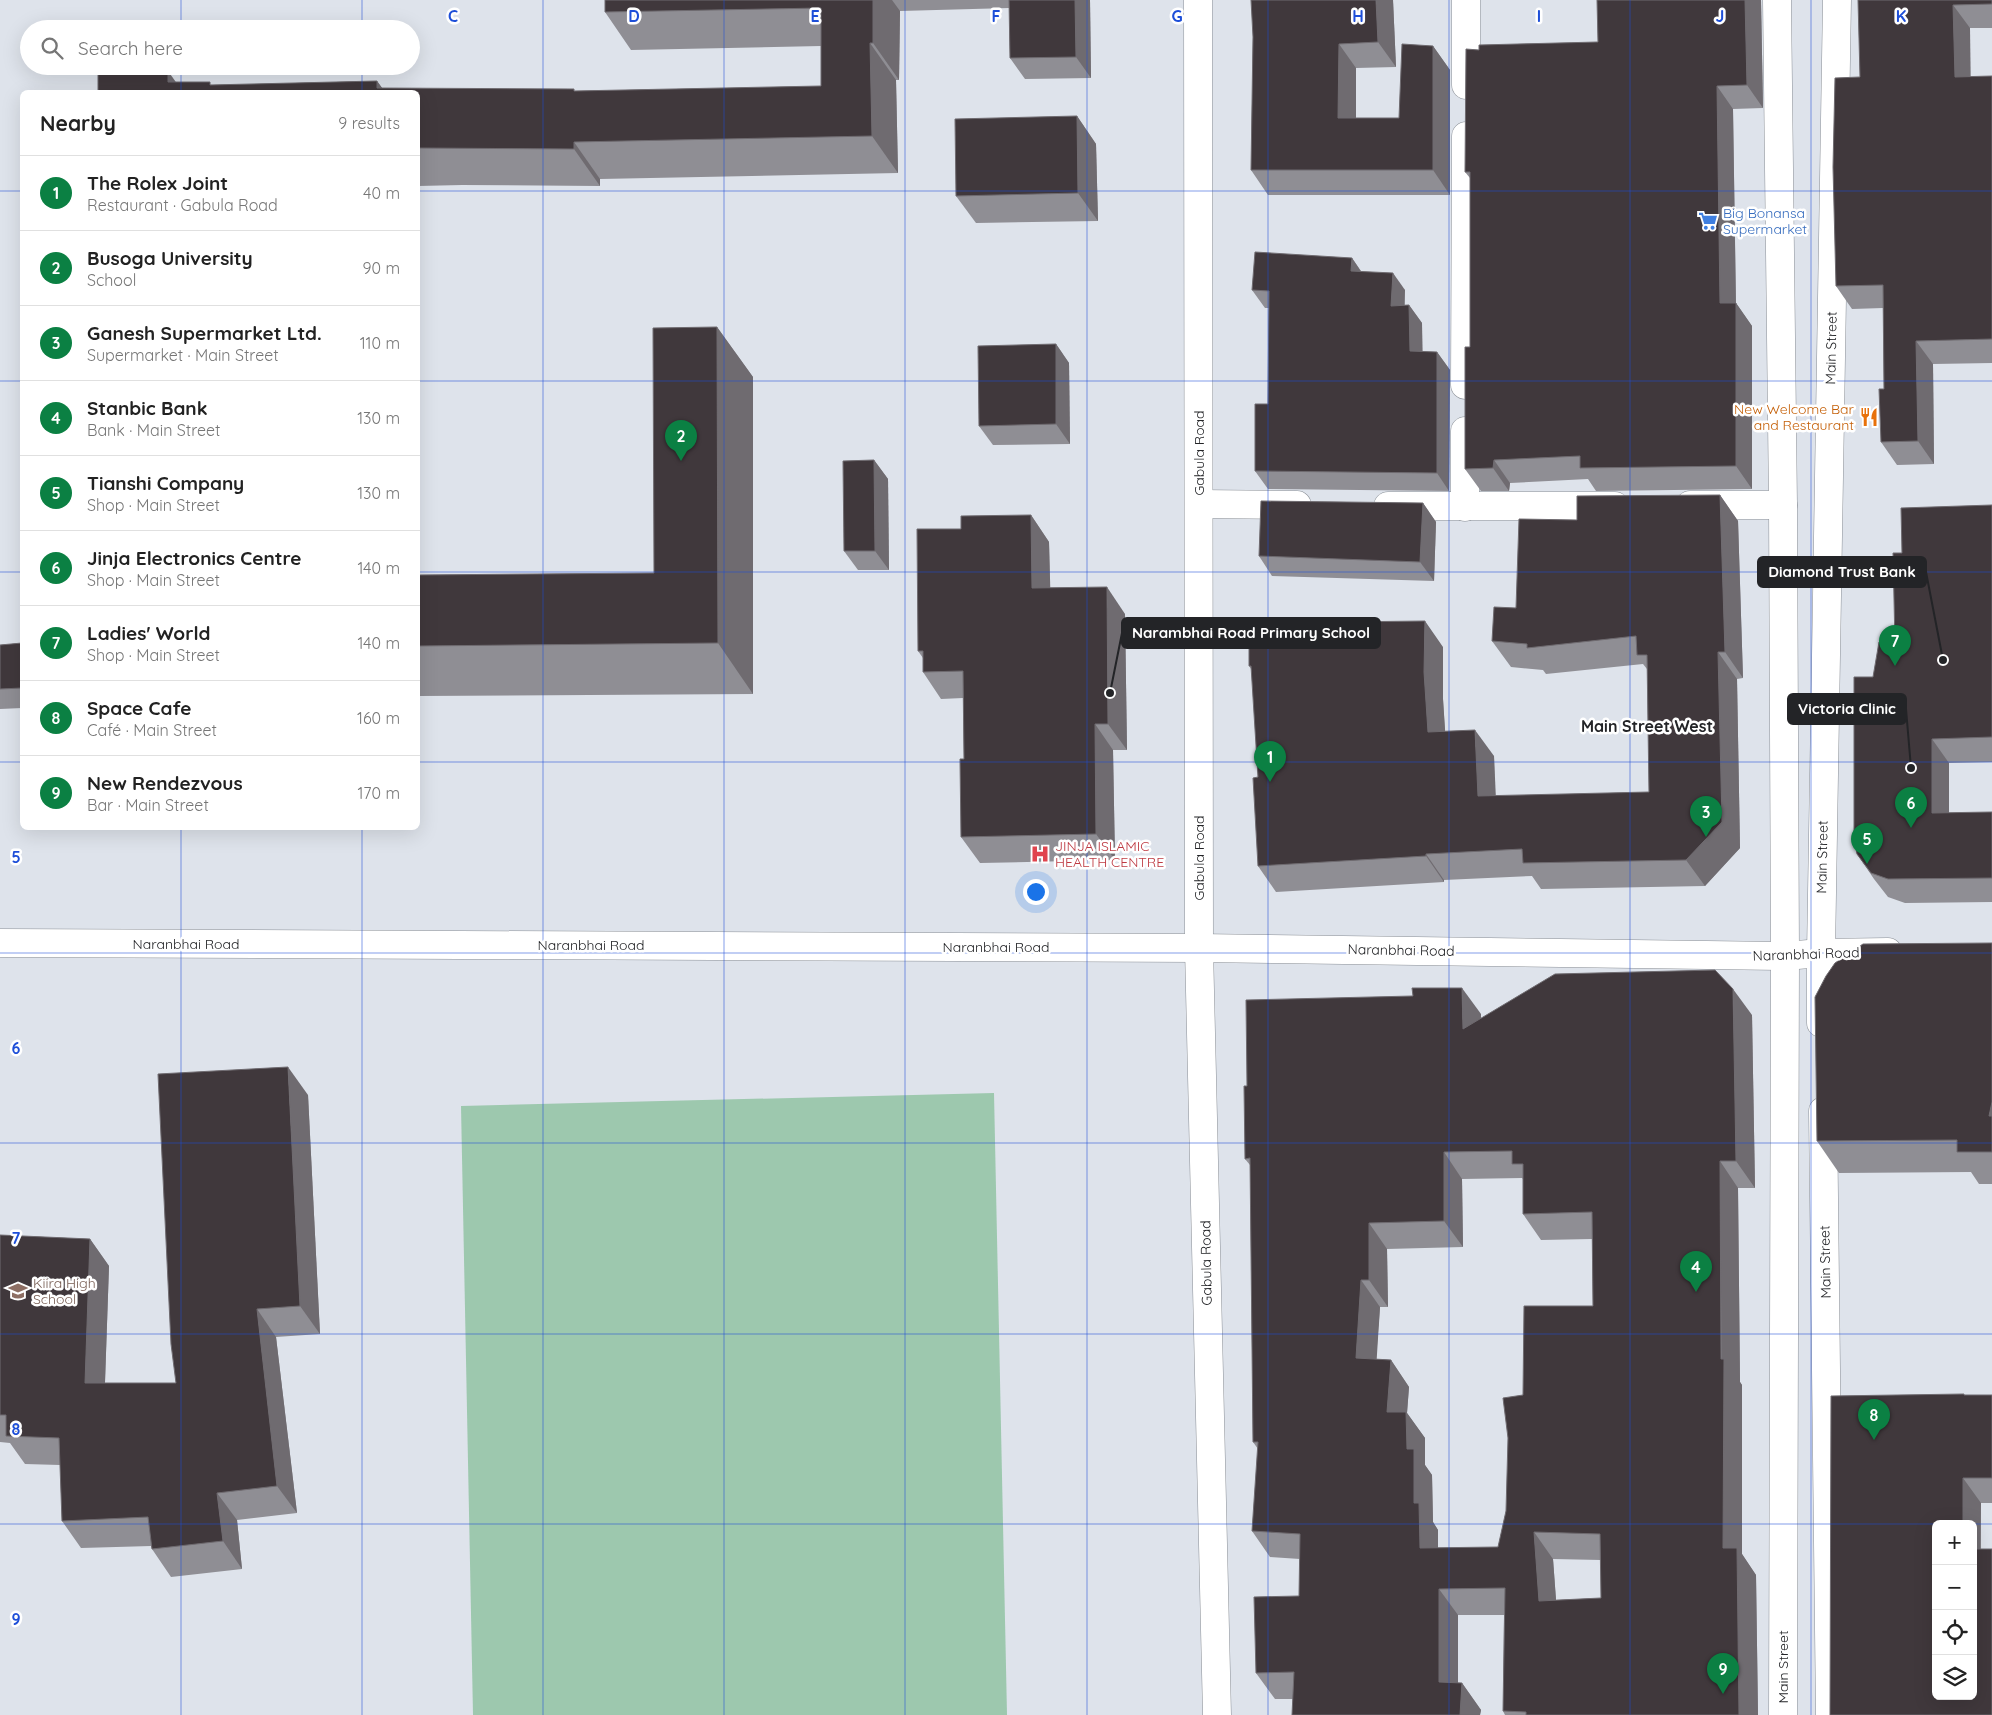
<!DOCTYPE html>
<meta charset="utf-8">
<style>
:root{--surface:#fff;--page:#f2f2f2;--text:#222;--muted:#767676;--line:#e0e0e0;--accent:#0b8043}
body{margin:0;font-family:Quicksand,sans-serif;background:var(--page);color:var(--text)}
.controls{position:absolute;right:15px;bottom:15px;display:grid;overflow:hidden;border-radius:8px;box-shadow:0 5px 20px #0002}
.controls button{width:45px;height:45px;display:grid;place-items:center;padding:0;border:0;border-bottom:1px solid var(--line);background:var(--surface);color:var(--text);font:25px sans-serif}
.you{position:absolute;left:1035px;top:891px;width:18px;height:18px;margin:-12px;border:4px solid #fff;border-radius:50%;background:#1a73e8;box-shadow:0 0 0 8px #1a73e833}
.badge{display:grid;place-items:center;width:32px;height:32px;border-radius:50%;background:var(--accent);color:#fff;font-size:16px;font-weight:700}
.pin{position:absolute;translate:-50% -41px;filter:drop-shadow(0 1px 2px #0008)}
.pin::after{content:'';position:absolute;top:26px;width:18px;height:15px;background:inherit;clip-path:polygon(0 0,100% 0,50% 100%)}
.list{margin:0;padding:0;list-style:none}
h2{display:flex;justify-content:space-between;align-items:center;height:65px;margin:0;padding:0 20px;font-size:21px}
h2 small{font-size:16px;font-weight:400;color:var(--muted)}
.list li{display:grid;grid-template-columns:32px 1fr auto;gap:15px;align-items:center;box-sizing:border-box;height:75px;padding:0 20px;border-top:1px solid var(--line)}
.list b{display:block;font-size:19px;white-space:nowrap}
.list p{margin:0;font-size:16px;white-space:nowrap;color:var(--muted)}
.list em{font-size:16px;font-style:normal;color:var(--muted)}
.icon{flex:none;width:28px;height:28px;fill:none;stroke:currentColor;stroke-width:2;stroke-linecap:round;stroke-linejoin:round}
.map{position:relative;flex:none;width:1992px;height:1715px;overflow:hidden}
.search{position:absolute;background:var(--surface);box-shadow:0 5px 20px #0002;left:20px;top:20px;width:400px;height:55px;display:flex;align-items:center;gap:12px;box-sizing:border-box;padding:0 18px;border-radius:28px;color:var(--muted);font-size:19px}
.panel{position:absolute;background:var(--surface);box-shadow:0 5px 20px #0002;left:20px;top:90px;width:400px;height:740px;border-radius:8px}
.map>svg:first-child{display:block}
</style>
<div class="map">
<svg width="1992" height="1715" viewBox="0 0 1992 1715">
<rect width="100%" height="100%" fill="#dee3eb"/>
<path fill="#9dc8ae" d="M994,1093L1007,1715H473L461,1106Z"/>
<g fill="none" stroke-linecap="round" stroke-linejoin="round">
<g stroke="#8a8f96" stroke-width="29">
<g id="street">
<path d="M1198,0L1199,948L1217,1715"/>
<path d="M1466,85V0"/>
<path d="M1465,385L1466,136"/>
<path d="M1199,504L1297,505"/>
<path d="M1690,505H1783"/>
<path d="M1388,506H1615"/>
<path d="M1465,507V431"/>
<path d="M0,943L1199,948L1785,956L1821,953L1888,952"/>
</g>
</g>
<g stroke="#8a8f96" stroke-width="29">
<g id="secondary">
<path d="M1777,0L1783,505L1785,956L1783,1715"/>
<path d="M1821,1023V953L1837,0"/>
<path d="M1823,1111L1830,1715"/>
</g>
</g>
<use href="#street" stroke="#fff" stroke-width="28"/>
<use href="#secondary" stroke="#fff" stroke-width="28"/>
</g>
<g fill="#8f8e94" fill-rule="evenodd">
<path d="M605,0H1090L1091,78L1025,79L1010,58L1009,8L900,11L899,80H896L898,173L600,179V186L462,185L418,186V92H98L175,82L213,85L377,81L382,88L576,91L821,86V46L631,50L605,12Z"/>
<path d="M1393,0L1396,67L1356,68V118H1399L1433,46L1450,70V195H1268L1251,170L1253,37Z"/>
<path d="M1597,0H1761L1763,108L1733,109L1736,303L1752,326V489L1596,491L1588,479L1510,483L1509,491H1481L1465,469L1470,347V178L1465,172L1479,50L1598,42Z"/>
<path d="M1858,0H1992V28H1970V77L1992,76V363L1933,364L1934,464L1897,465L1881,442L1884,389L1883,308L1852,309L1836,286L1860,77Z"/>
<path d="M1077,116L1096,144L1098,221L976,223L956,196Z"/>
<path d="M1352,258L1361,271L1405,290V305H1409L1422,323V352H1437L1450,370L1449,491L1268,489L1255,471L1268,404L1269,308H1265L1252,290Z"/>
<path d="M717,327L753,377V694L418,696V575L654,573Z"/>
<path d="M1056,344L1069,363L1070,444L993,445L979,426Z"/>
<path d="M874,460L888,479L889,570H858L844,551Z"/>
<path d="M1720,495L1738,521L1743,678L1737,679L1740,848L1705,886L1541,889L1532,876L1444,880V882L1276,892L1258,866V777L1252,670L1249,666L1443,647V699L1445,732L1494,756L1495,796L1649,792L1647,669L1643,664L1546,674L1543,670L1511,667L1492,641L1577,520Z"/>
<path d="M1423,503L1436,522L1434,581L1272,576L1259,556Z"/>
<path d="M1992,505V762L1949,763V813L1992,812V902L1905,903L1888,897L1874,879L1857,854L1873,677L1895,645L1902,553Z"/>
<path d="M1031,515L1049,542L1050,588L1125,614L1127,750H1113L1115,860L980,863L961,837L964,759L963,698L941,699L923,672V658L918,651L961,529Z"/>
<path d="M22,643V708L0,709V645Z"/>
<path d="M1992,943V1184H1979L1971,1172L1839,1173L1817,1141Z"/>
<path d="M1481,1014V1018L1752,1015L1755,1188H1738L1740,1382L1742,1385V1554L1756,1575L1758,1715H1505L1503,1711L1504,1615H1458V1683H1462L1481,1710L1480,1715H1292L1293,1699H1275L1256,1673L1299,1596L1300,1559L1270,1557L1252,1531L1258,1449L1253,1442L1250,1165L1245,1159L1247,1086ZM1522,1178L1523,1179V1214L1541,1240L1592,1239L1593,1306L1523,1395L1506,1511L1498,1547L1438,1548V1530L1433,1522L1432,1475L1425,1465V1438L1407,1413L1409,1387L1391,1360L1376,1359L1380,1307H1388L1387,1249L1463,1247L1462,1179ZM1553,1559L1601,1560V1598L1556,1600Z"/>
<path d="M308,1095L320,1334L276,1337L297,1513L237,1520L242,1569L171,1577L152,1549L151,1546L81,1548L62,1521L60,1465L25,1464L10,1443L0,1442V1235L90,1239L109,1266L105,1383H176Z"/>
<path d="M1965,1395H1992V1503H1981V1549L1830,1715Z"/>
</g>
<g fill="#6f6b70">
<path d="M873,0H892L900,11L899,80L873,43Z"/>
<path d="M1075,0H1090L1091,78L1076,57Z"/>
<path d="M1376,0H1393L1396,67L1378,42Z"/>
<path d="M1745,0H1761L1763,108L1747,85Z"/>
<path d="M1953,5L1970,28L1971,100L1955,77Z"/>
<path d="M870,43L896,80L898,173L872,136Z"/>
<path d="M1339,44L1356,68V142L1338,118Z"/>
<path d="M1433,46L1450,70V195L1433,170Z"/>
<path d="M168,71L183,92L168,82Z"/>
<path d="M377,81L385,92L377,88Z"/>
<path d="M1717,86L1733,109L1736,312V303L1752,326V489L1736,466L1720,303Z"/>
<path d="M1077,116L1096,144L1098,221L1078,193Z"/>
<path d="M574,142L600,179V186L574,149Z"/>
<path d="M1352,258L1364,276L1351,271Z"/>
<path d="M1393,273L1405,290L1403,323L1391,306Z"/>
<path d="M1409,305L1422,323L1423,369L1410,351Z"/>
<path d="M717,327L753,377V694L718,643Z"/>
<path d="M1916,341L1933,364L1934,464L1918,441Z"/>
<path d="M1056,344L1069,363L1070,444L1056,424Z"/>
<path d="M1437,352L1450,370L1449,491L1437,473Z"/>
<path d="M874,460L888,479L889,570L875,551Z"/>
<path d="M1494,460L1510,483L1509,491L1493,468Z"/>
<path d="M1720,495L1738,521L1743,678L1725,652Z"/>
<path d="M1423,503L1436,522L1434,581L1420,562Z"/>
<path d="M1031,515L1049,542L1051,615L1032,588Z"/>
<path d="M1107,587L1125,614L1127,750L1108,724Z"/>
<path d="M1425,621L1443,647V699L1447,759L1428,732L1424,672Z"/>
<path d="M1718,652L1737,679L1740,848L1705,886L1686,860Z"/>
<path d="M1095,724L1113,750L1115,860L1096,834Z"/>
<path d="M1475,730L1494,756L1497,822L1478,796Z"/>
<path d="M1932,739L1949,763V837L1932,813Z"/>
<path d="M1426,854L1444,880V882L1426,856Z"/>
<path d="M1462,988L1481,1014V1056L1463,1029Z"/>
<path d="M1733,989L1752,1015L1755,1188L1736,1161Z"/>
<path d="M288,1067L308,1095L320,1334L300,1306Z"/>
<path d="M1992,1102V1119L1989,1116Z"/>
<path d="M1444,1152L1462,1179L1463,1247L1444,1221Z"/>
<path d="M1720,1161L1738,1188L1740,1382L1742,1385V1554L1756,1575L1758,1715H1739L1723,1548Z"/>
<path d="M1369,1223L1387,1249L1388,1307L1369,1280Z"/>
<path d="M90,1239L109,1266L104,1410L85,1383Z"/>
<path d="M1361,1280L1380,1307L1375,1385L1356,1358Z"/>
<path d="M257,1309L276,1337L297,1513L277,1486Z"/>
<path d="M1391,1360L1409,1387L1407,1413L1425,1438V1465L1432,1475L1433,1522L1438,1530V1575L1420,1548L1407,1449L1387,1412Z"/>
<path d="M1963,1478L1981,1503L1980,1574L1973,1564V1524H1963Z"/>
<path d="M217,1493L237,1520L242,1569L223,1541Z"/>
<path d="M1534,1532L1553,1559L1558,1627L1539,1601Z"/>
<path d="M1439,1589L1458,1615V1708L1439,1682Z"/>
<path d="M1462,1683L1481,1710L1480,1715H1460Z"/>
</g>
<g fill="#40383c" stroke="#6f6b70" fill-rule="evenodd">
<path d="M605,0H873V43H870L872,136L574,142V149L418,148V92H98V73L168,71V82H210V85L377,81V88L574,89V91L821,86V8L605,12Z"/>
<path d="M1009,0H1075L1076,57L1010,58Z"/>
<path d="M1251,0H1376L1378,42L1339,44L1338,118H1399L1402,44L1433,46V170H1251L1253,37Z"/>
<path d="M1597,0H1745L1747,85L1717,86L1720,303H1736V466L1580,468V456L1494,460L1493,468L1465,469V347H1470V172H1465L1466,49L1479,50V45L1598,42Z"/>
<path d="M1858,0H1992V4L1953,5L1955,77L1992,76V339L1916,341L1918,441L1881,442L1879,389H1884L1883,285L1836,286L1833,167L1835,78L1860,77Z"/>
<path d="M1077,116L1078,193L956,196L955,119Z"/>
<path d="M1255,252L1352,258L1351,271L1393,273L1391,306L1409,305L1410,351L1437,352V473L1255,471V404H1268L1269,291L1252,290Z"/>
<path d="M717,327L718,643L418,646V575L654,573L653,328Z"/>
<path d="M1056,344V424L979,426L978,346Z"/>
<path d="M874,460L875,551H844L843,461Z"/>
<path d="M1720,495L1725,652H1718L1722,822L1686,860L1523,863L1522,849L1426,854V856L1258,866L1253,778L1258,777L1251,666H1249V623L1425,621L1424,672L1428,732L1475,730L1478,796L1649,792L1647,655H1637L1636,636L1527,648V644L1492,641L1494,607L1516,608L1519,519L1577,520V496Z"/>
<path d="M1261,501L1423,503L1420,562L1259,556Z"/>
<path d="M1992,505V737L1932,739V813L1992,812V878L1888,879L1871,873L1857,854L1854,838V677H1873L1879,642L1895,645L1893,553H1902L1901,508Z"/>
<path d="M1031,515L1032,588L1107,587L1108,724H1095L1096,834L961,837L960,759H964L963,671L923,672V651H918L917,529H961V516Z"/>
<path d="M22,643V688L0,689V645Z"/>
<path d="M1992,943V1102L1989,1116H1992V1152H1957V1140L1817,1141L1815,997L1826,976L1835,963L1863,944Z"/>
<path d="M1715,970L1733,989L1736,1161H1720L1721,1359H1724L1723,1548H1737L1739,1715H1526V1712L1503,1711L1505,1588L1439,1589V1682L1462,1683L1460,1715H1292L1294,1672L1256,1673L1254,1597L1299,1596L1300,1534L1252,1531L1258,1442H1253L1250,1158L1245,1159L1244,1086H1247L1246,1000L1413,996L1412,988H1462L1463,1029L1555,974ZM1512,1151V1164H1523V1214L1592,1212L1593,1306H1524L1523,1395L1503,1398L1508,1438L1506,1511L1498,1547L1420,1548L1419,1503H1414V1449H1407L1406,1412H1387L1391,1360L1356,1358L1361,1280H1369V1223L1444,1221V1152ZM1534,1532L1600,1534L1601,1598L1539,1601Z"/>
<path d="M288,1067L300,1306L257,1309L277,1486L217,1493L223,1541L152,1549L148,1517L62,1521L59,1438L6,1436V1415H0V1235L90,1239L85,1383H176L171,1344L158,1074Z"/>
<path d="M1964,1394V1395H1992V1478H1963V1524H1936V1696H1973V1549H1992V1715H1830L1831,1396Z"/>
</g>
<path fill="none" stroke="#1d4ed8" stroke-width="1" stroke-opacity="0.55" d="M181,0V29M362,0V29M543,0V1715M724,0V1715M905,0V1715M1087,0V1715M1268,0V1715M1449,0V1715M1630,0V1715M1811,0V1715M181,66V92M362,66V92M0,191H22M418,191H1992M0,381H22M418,381H1992M0,572H22M418,572H1992M0,762H22M418,762H1992M181,828V1715M362,828V1715M0,953H1992M0,1143H1992M0,1334H1992M0,1524H1936M1973,1524H1992"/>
<defs>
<g id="supermarket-bare" transform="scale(1.5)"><path d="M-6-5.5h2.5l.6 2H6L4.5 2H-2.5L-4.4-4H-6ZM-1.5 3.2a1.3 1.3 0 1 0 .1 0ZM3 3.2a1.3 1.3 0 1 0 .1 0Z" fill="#3f7fe0" stroke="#fff" stroke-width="2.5" paint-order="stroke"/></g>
<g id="restaurant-bare" transform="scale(1.5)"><path d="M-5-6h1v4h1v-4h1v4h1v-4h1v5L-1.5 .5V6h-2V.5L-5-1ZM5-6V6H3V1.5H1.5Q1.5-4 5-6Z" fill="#e8710a" stroke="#fff" stroke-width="2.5" paint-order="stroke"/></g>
<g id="hospital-bare" transform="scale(1.5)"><path d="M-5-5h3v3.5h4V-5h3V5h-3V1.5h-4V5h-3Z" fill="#e0444e" stroke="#fff" stroke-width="2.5" paint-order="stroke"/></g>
<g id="school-bare" transform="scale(1.5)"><path d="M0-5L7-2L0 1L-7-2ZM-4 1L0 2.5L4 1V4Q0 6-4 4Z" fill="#8d6e63" stroke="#fff" stroke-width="2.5" paint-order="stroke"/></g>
</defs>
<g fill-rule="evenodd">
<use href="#supermarket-bare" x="1708" y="221"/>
<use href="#restaurant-bare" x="1869" y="417"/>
<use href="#hospital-bare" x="1040" y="854"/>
<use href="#school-bare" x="18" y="1291"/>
</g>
<g text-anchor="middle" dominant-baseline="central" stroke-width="5" stroke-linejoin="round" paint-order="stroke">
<g font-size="14" fill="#366cbe" stroke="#fff" text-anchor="start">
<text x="1723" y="213">Big Bonansa<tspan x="1723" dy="16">Supermarket</tspan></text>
</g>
<g font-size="14" fill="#232427" stroke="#fff">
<text transform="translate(1831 348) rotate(-89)">Main Street</text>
<text transform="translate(1199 453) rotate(-90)">Gabula Road</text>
<text transform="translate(1822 857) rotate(-89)">Main Street</text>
<text transform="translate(1199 858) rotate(-90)">Gabula Road</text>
<text x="186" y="944">Naranbhai Road</text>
<text x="591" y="945">Naranbhai Road</text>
<text x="996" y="947">Naranbhai Road</text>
<text transform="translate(1401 950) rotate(1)">Naranbhai Road</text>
<text transform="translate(1806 954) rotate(-2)">Naranbhai Road</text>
<text transform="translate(1825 1262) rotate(-91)">Main Street</text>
<text transform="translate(1206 1263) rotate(-91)">Gabula Road</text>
<text transform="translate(1783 1667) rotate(-90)">Main Street</text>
</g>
<g font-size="14" fill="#c56008" stroke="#fff" text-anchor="end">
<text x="1854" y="409">New Welcome Bar<tspan x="1854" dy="16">and Restaurant</tspan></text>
</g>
<g font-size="14" fill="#be3a42" stroke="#fff" text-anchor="start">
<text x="1055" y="846">JINJA ISLAMIC<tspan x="1055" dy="16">HEALTH CENTRE</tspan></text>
</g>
<g font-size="14" fill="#785e54" stroke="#fff" text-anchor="start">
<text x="33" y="1283">Kiira High<tspan x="33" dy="16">School</tspan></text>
</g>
<g font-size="16" font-weight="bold" fill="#232427" stroke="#fff">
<text x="1647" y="726">Main Street West</text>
</g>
</g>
<g font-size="16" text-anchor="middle" font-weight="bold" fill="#1d4ed8" stroke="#fff" stroke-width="5" stroke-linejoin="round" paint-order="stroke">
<text x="453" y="22">C</text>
<text x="634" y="22">D</text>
<text x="815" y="22">E</text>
<text x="996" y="22">F</text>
<text x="1177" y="22">G</text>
<text x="1358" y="22">H</text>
<text x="1539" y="22">I</text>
<text x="1720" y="22">J</text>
<text x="1901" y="22">K</text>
<text x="16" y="863">5</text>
<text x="16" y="1054">6</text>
<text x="16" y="1244">7</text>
<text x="16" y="1435">8</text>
<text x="16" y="1625">9</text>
</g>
<path fill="none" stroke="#232427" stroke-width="2" d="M1943 660L1926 572M1110 693L1122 633M1911 768L1906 709"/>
<g fill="#232427" stroke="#fff" stroke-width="2">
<circle cx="1943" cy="660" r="5"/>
<circle cx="1110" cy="693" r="5"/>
<circle cx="1911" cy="768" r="5"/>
</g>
<g fill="#232427" stroke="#232427" stroke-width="2">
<rect x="1758" y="557" width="168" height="30" rx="5"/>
<rect x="1122" y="618" width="258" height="30" rx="5"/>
<rect x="1788" y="694" width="118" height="30" rx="5"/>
</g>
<g font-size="15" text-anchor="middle" font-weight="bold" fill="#fff">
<text x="1842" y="577">Diamond Trust Bank</text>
<text x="1251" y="638">Narambhai Road Primary School</text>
<text x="1847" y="714">Victoria Clinic</text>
</g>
</svg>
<div class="controls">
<button>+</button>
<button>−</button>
<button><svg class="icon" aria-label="locate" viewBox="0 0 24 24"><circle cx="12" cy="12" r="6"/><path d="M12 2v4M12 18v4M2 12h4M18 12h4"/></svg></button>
<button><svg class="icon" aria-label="layers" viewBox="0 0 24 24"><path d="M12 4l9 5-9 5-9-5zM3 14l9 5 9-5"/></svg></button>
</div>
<div class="you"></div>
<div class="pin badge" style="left:1270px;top:782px">1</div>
<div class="pin badge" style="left:681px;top:461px">2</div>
<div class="pin badge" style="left:1706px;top:837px">3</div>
<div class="pin badge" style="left:1696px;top:1292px">4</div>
<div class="pin badge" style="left:1867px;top:864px">5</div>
<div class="pin badge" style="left:1911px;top:828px">6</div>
<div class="pin badge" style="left:1895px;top:666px">7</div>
<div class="pin badge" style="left:1874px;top:1440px">8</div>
<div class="pin badge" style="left:1723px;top:1694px">9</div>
<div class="search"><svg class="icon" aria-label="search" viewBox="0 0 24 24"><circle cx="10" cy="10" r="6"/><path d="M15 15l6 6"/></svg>Search here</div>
<section class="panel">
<h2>Nearby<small>9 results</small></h2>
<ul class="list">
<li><span class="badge">1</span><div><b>The Rolex Joint</b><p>Restaurant · Gabula Road</p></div><em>40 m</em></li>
<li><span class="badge">2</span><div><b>Busoga University</b><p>School</p></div><em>90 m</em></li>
<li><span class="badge">3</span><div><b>Ganesh Supermarket Ltd.</b><p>Supermarket · Main Street</p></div><em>110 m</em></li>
<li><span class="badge">4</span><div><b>Stanbic Bank</b><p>Bank · Main Street</p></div><em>130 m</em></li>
<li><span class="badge">5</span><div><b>Tianshi Company</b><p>Shop · Main Street</p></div><em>130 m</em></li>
<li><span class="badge">6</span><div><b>Jinja Electronics Centre</b><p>Shop · Main Street</p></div><em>140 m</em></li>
<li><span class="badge">7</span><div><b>Ladies' World</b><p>Shop · Main Street</p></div><em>140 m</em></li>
<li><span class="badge">8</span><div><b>Space Cafe</b><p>Café · Main Street</p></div><em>160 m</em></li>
<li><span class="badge">9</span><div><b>New Rendezvous</b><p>Bar · Main Street</p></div><em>170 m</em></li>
</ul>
</section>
</div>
